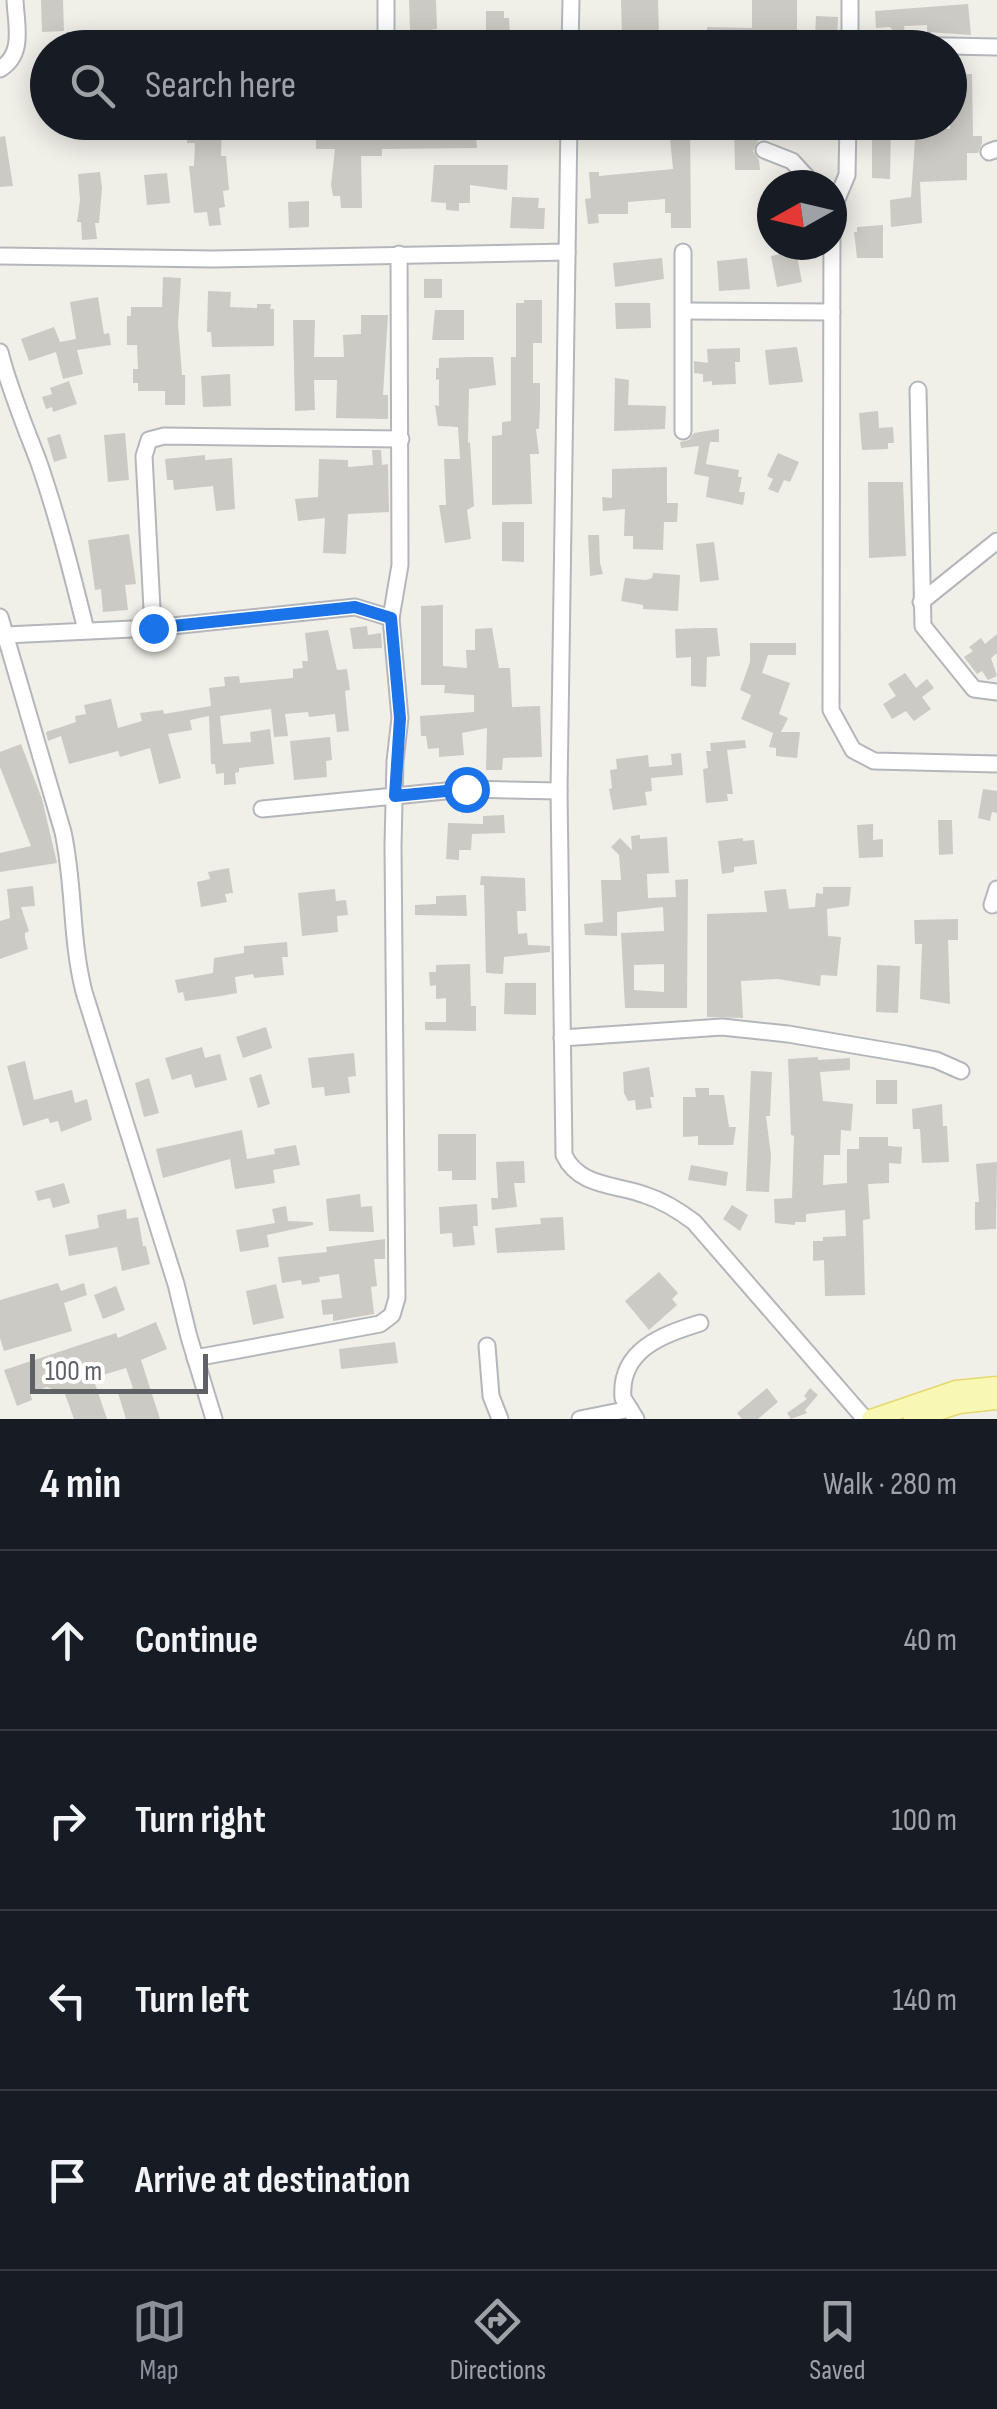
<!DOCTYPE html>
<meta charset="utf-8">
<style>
:root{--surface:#171b24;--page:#20242c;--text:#f1f3f6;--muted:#9ea1a6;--line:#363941;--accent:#8c9099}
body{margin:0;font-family:"Sofia Sans Condensed",sans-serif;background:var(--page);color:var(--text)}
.compass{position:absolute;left:757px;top:170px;width:90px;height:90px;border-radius:50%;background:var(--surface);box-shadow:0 5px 25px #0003;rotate:262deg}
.scale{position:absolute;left:30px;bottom:25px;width:178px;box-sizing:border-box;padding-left:10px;border:5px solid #5f6167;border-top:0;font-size:28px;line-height:35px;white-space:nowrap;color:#5f6167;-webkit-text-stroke:8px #fff;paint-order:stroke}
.stop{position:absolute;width:30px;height:30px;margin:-22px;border:8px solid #1a73e8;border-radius:50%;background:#fff}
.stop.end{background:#1a73e8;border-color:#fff;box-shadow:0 2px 10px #0008}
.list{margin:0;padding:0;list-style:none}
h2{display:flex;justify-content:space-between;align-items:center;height:130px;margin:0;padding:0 40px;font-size:42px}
h2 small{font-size:32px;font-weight:400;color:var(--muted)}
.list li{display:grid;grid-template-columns:65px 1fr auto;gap:30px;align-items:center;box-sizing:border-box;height:180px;padding:0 40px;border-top:2px solid var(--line)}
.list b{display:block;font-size:38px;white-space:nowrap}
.list em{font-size:32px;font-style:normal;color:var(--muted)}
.icon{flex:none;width:55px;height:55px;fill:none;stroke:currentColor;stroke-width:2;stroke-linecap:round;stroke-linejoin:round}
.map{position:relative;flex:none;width:997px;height:1419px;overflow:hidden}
.search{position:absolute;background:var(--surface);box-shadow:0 5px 25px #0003;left:30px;right:30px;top:30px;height:110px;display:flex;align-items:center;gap:25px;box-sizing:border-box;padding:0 35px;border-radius:55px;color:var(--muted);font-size:38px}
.sheet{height:850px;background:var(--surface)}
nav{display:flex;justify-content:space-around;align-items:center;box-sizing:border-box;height:140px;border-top:2px solid var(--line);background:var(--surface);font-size:28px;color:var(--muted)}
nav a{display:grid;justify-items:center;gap:5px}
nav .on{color:var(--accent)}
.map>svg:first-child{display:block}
</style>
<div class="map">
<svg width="997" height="1419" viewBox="0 0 997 1419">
<rect width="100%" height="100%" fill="#f0efe8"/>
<g fill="#cccac4" fill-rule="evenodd">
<path d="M41,0H63L64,31L42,32Z"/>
<path d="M409,0H436L437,29L429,30L430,37L419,38L418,30H410Z"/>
<path d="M621,0H658L659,36L622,37Z"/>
<path d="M752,0H797V39L812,38V48H782V44L742,42V47L663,48L664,34L707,35V27L752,28Z"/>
<path d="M968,4L971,35L927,32V25L904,26L905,34H896L890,27L876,28L875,11Z"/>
<path d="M486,11H504V18H509L510,35L486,36Z"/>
<path d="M816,16L838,17L837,39L815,38Z"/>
<path d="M950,74H972L973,136H982V143L978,153H967V180L920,182L922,223L891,227L890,200L911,197L916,125L950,129Z"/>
<path d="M193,122H222L221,156H226L229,190L223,191L225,207L219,208L221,225L209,226L207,212L194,213L189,166H194L195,143H187L188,125Z"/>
<path d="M316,122H392V129H412V122H467V138L476,137L477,148L382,149V156H361L362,208H341L340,196H333L331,185L335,149H316Z"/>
<path d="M734,122H761V135L753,151L759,160L760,170H735Z"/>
<path d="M872,123L891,124L890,179L872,178Z"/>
<path d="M676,126H690L691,228H671V213H665V199L628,202V214H598L599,223L588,224L585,199L591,198L589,172H599V176L673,169L670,138H674Z"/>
<path d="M5,136L13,186L0,187V137Z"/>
<path d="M434,165H508L507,190L470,185V203H459V211L446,210V203L431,202Z"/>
<path d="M100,172L102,188L99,223H95L97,239L82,240L81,222H77L80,200L78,174Z"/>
<path d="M167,173L170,203L147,205L144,175Z"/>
<path d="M512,197L539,198L538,208H545L544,229L510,228Z"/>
<path d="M309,201V227L289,228L288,202Z"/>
<path d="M883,225V258H857L854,232H857V227Z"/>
<path d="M796,251L802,282L777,287L771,256Z"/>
<path d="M662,258L664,279L615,287L613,263Z"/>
<path d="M747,258L750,289L719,291L717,261Z"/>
<path d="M163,277L181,278L178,324L182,375H185V405H165V391H138V383H133V369H138L137,345H127V316H131V307H162Z"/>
<rect x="424" y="279" width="18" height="19"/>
<path d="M208,291L231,292L230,307L257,308V304H271L270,309H274V346L212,347L211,332H207Z"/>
<path d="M98,297L104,334L109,333L111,345L77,350L83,374L63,379L56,352L29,361L21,339L54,327L60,342L76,339L70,302Z"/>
<path d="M524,300H542V343H533V383H540V406L539,429H536L539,454H530L532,504L492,505V436L502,435V422L511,421V357H516V303H524Z"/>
<path d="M615,303H650L651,328L616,329Z"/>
<path d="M435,310H464V340H432Z"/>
<path d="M361,315H388L383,395H388V419L336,418L337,380H314L315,410L295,411L293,320H315L314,357H344L343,335L361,334Z"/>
<path d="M797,347L803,382L769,385L765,350Z"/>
<path d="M740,348V362H735L736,384L712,385V381L703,382V374L694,373V361L708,363L707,349Z"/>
<path d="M470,357H493L496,385L469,389L468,443L470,442L474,506L467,510L471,539L445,543L439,505H446L444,459H460L458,427L438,426L435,405L439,406V379L436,380V368H439V358Z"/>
<path d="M230,374L231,406L203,407L201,376Z"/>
<path d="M615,378L629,380L628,405L666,406L665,429L614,431Z"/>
<path d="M69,381L77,404L53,412L52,407L46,409L42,397L52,394L50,388Z"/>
<path d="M878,411L879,428L893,427L894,443H888V449L862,450L859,413Z"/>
<path d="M719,429V442H710L706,464L739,470L738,477H742L739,492H745L743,505L706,497L709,477L694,474L699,446L681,448L680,442L689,440L694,433Z"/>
<path d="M125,433L129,480L108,482L104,435Z"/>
<path d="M60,434L67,458L54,462L47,438Z"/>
<path d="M372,450H381L382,465L388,464L389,512L348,514L346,554L323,553L325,518L298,521L295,499L318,497L319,459L348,460V467L373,465Z"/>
<path d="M778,453L799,462L790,482L784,480L778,493L768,489L773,479L767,476Z"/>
<path d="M205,455V460L232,458L235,509L216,511L213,486L174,490L173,480H167L165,459Z"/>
<path d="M667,467V503H678L677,522H664L663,550L633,549V536H624L625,509L603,511L602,497L612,498V469Z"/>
<path d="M868,482H903L906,556L869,558Z"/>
<path d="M502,522H524V562L502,561Z"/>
<path d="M129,534L136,584L125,585L128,610L103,612L101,589L95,590L88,540Z"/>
<path d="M588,535H599L600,563L603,574L590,576Z"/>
<path d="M714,542L719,580L700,582L696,544Z"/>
<path d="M653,573L680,575L678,611L643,609V605L621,601L625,578L646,580L652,578Z"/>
<path d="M443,605V666L467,668L466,650H475V629L492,628L499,668H510L512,707L540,706L542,757L503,758L502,770H486L487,728L462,733L464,755L439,757V748L428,749L426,736H421L420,716L474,712V695L444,693L445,685H421V606Z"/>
<path d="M367,626L368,635L381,633L382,648L353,649L350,628Z"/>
<path d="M702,628H717L720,656L707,657L706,687L691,686V657L676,658L675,629Z"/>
<path d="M328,630L337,670L347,669L350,690L345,691L349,731L337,732L335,714L309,717L308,712L285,714L288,736L274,737L271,709L220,716L223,744L251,742L250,732L270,729L274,764L239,768V772L235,773L236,784L224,785V773L216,774L215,764H211L209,716L190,720L192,730L168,734L181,778L159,784L150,748L120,757L118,751L69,764L61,736L48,741L46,732L76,722L75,716L86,714L84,705L111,699L118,728L142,721L140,713L163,710L164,714L211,706L209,688L225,686L224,677L239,676L240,683L293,678V669L303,668L302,661H308L305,633Z"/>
<path d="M997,634V653L991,658L997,676L988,680L982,671L977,674L964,657L973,651L969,647L981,638L985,644Z"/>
<path d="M750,643H796V655H768L762,673L790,683L779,714L788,718L781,732H800L797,758L776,756V748L769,747L773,733L741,719L751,695L740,690L750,662Z"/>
<path d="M905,673L916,688L927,679L934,688L922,697L931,709L914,721L906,711L892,719L883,704L896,696L888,684Z"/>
<path d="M330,737L332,760L326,761L327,777L294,780L290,741Z"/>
<path d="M745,740L746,748L727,750L733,794H727L728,801L706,803L703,769L708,768L706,751H711L710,743Z"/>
<path d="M21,744L42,799L57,863L0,872V853L31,846L0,767V752Z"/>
<path d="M681,753L683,775L651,778L652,791L645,792L647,805L613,810L609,789L612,788L610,770L617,769L616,759L648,755L649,767L672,765L671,754Z"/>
<path d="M983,789L997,791V813L992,812L990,821L978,818Z"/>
<path d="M504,815L505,833L472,834L471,850H459V860L446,859L448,823L483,824V816Z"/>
<path d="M938,820H952L953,854L939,855Z"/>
<path d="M873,824V840L883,839V857L859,858L857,825Z"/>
<path d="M640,835V839L667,837L669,873L647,874L648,898L676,897L675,880L688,879L687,1008H625L621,933L664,931L663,907L617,912V936L585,935L584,924L603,922L601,880H621L619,855L611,847L620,838L632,850L631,836ZM664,964V992L634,990V965Z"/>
<path d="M743,838V841L754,840L757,864L734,867V872L722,874L718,841Z"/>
<path d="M229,868L233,893L225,894L227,902L201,907L197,882L210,879L208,872Z"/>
<path d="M481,876L525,878L526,911H517L518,934L527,933L528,945L550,946V952L504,957L503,974L486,973L484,885H480Z"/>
<path d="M33,886L35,906L21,907L29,931L25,933V938L28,949L0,959V921L10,918L7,889Z"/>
<path d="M823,887H851L849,906L827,909L828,936L841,937L837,976L821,975L820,986L778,979L741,981L743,1018L707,1017V914L767,912L764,891L786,889L789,909L815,907L816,893L823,894Z"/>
<path d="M335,889L336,901L346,900L348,915L337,916L338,932L302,936L298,893Z"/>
<path d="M466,895L467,916L415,915V905L436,904V896Z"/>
<path d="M958,919V940H948L950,1004L920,999L922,944H915L914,920Z"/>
<path d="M287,942L288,957H282L284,975L254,978L253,974L235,977L237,993L221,996L185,1001L183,992L178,993L175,980L213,973L214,958L244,953V946Z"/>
<path d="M470,964L471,1006H476V1031L425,1030V1022H446V998L436,999V985L430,986L429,972H436V965Z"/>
<path d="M877,965L900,966L898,1013L876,1012Z"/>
<path d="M505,983H536V1015L504,1014Z"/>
<path d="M266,1027L272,1048L243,1058L236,1037Z"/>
<path d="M202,1047L205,1058L220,1054L227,1080L195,1088L191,1074L172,1080L165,1058Z"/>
<path d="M354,1053L356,1076L348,1077L350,1093L325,1096L324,1087L312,1088L308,1058Z"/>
<path d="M818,1057V1060L850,1058V1070L820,1072L823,1101L853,1104L851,1131L841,1130L840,1155H824L823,1185L847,1183V1149H859V1137H888V1146L902,1147L901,1164L889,1163V1183L868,1184L870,1219L863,1220L865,1295L825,1296L824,1260L813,1261V1241H823V1237L846,1236L845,1210L806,1214V1222H795V1225L775,1223L774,1199L792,1198L794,1136L791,1135L788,1059Z"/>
<path d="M25,1061L34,1100L72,1090L75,1103L87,1099L92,1120L61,1132L58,1121L50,1123L48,1118L23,1126L7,1066Z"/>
<path d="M649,1067L654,1097H650L652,1108L636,1110L635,1100L628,1101L624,1093L623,1072Z"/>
<path d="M751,1071L772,1072L770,1116H766L771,1155L769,1192L746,1191Z"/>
<path d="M261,1074L270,1104L258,1108L249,1078Z"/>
<path d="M149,1078L159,1113L144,1117L135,1083Z"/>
<rect x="876" y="1080" width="21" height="24"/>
<path d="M695,1088H709V1095H724L729,1127H736L733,1145H698V1136L683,1137V1097H696Z"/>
<path d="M942,1104L943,1126H947L949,1162L922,1163L920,1129H913L912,1109Z"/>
<path d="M242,1130L247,1159L275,1154L274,1149L296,1145L300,1165L273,1170L275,1183L235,1189L230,1159L163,1178L156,1149Z"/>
<path d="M438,1134H476V1180H452V1171H438Z"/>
<path d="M524,1161L525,1183H514L517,1207L492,1210L491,1198H498L496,1162Z"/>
<path d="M997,1162L996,1229L975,1230V1202H979L976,1164Z"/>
<path d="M691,1165L728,1172L726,1186L688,1180Z"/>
<path d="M64,1183L70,1203L53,1208L50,1198L38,1201L35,1191Z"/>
<path d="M360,1194L361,1207L372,1206L374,1232L329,1231L326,1199Z"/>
<path d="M477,1204L478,1226H473L475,1245L453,1247L452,1233L440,1234L439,1207Z"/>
<path d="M732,1205L748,1215L740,1231L723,1219Z"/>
<path d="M286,1206L288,1221L313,1222V1225L267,1235L269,1247L240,1252L236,1230L275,1223L272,1209Z"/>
<path d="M126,1209L127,1219L138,1217L143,1246H146L150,1264L122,1271L117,1247L69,1256L65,1235L99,1228L97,1215Z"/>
<path d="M563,1217L565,1250L497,1253L495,1228L541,1224L540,1218Z"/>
<path d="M385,1239V1259H374L377,1286L371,1287L374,1314L333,1321V1314L323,1315L321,1300L342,1298L339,1274L319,1277L320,1282L302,1285L301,1280L282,1283L278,1257L327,1252L326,1247Z"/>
<path d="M659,1272L678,1293L672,1299L677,1305L649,1330L625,1301Z"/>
<path d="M58,1283L61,1291L84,1283L87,1295L64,1303L72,1331L4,1351L0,1338V1300Z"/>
<path d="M276,1284L284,1318L253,1325L246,1291Z"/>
<path d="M116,1286L125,1310L103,1319L94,1295Z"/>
<path d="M156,1322L167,1349L141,1360L160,1419H126L118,1393L133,1388L126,1368L93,1378L107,1419H74L65,1394L47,1387L30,1393L32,1400L17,1406L4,1370L116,1333L118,1338Z"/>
<path d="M395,1342L398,1363L341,1369L339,1349Z"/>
<path d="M767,1388L778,1402L758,1419H742L737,1413Z"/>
<path d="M810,1388L818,1395L805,1410L807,1413L791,1419L787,1413L807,1399L804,1396Z"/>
</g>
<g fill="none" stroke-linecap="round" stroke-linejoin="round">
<g stroke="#b5b6bb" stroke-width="19">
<g id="minor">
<path d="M386,0V48"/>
<path d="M850,44L997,47"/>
<path d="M570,48L571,0"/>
<path d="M850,48V0"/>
<path d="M0,69C25,54 16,25 15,0"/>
<path d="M569,122L559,791L564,1155C579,1187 615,1184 645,1195C664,1201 678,1210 694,1222L865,1419"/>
<path d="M848,122L847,175L832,211L831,710L853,750L874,761L997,764"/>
<path d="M764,150L792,161L814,185"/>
<path d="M989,152L997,149"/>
<path d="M0,256L213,259L567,252"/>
<path d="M685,311L832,312"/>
<path d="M0,352C10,391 25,426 39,463C58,518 72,574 86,630"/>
<path d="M918,390L923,626L974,689L997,692"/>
<path d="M683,431V252"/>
<path d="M921,602L997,541"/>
<path d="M0,617L63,832C75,888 70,936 84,992L176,1284L189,1337L214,1419"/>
<path d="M153,628L144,456L149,440L164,436L401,439"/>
<path d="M6,635L153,628L355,607L391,618"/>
<path d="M262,809L466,789L559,791"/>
<path d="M992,905L997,889"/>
<path d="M562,1038L722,1027L788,1034L906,1054L936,1060L961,1071"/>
<path d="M487,1346L491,1396L500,1419"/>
<path d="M195,1358L380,1324L392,1315L397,1298L393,846L395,761L400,718L391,618L400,565L399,254"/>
<path d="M580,1419L630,1409"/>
<path d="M636,1419L623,1398C619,1350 662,1335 700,1323"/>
</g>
</g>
<g stroke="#e6d86b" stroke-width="21">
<g id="major">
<path d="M871,1419L956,1390L997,1386"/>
<path d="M913,1419L959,1404L997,1400"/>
</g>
</g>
<use href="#minor" stroke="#fff" stroke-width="15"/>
<use href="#major" stroke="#f8f8b4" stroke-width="18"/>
</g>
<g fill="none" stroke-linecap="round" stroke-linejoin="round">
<path stroke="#1a73e8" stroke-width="12" d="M153,628L355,607L391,618L400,718L395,796L466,789"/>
</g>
</svg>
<svg class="compass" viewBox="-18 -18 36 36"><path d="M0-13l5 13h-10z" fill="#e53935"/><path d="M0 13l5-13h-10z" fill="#9ea1a6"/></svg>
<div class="scale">100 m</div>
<div class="stop" style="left:466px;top:789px"></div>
<div class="stop end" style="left:153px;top:628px"></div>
<div class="search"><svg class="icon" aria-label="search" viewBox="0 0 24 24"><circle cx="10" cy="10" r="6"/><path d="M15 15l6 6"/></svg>Search here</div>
</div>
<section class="sheet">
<h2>4 min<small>Walk · 280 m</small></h2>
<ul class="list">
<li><svg class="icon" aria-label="ahead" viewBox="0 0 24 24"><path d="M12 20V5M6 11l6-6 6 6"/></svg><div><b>Continue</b></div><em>40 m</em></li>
<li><svg class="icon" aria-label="right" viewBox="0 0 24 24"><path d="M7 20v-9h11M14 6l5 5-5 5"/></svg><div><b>Turn right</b></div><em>100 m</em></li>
<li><svg class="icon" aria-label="left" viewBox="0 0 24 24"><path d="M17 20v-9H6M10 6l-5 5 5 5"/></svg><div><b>Turn left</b></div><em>140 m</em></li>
<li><svg class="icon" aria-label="arrive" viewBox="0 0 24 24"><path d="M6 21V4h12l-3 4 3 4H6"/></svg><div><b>Arrive at destination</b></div></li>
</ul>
</section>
<nav>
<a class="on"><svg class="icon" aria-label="map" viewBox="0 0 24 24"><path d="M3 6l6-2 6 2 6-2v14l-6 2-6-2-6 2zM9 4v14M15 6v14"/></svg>Map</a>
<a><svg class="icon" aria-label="directions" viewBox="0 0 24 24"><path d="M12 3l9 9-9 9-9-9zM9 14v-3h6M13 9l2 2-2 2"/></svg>Directions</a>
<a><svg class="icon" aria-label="saved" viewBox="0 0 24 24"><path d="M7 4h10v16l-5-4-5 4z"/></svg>Saved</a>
</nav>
